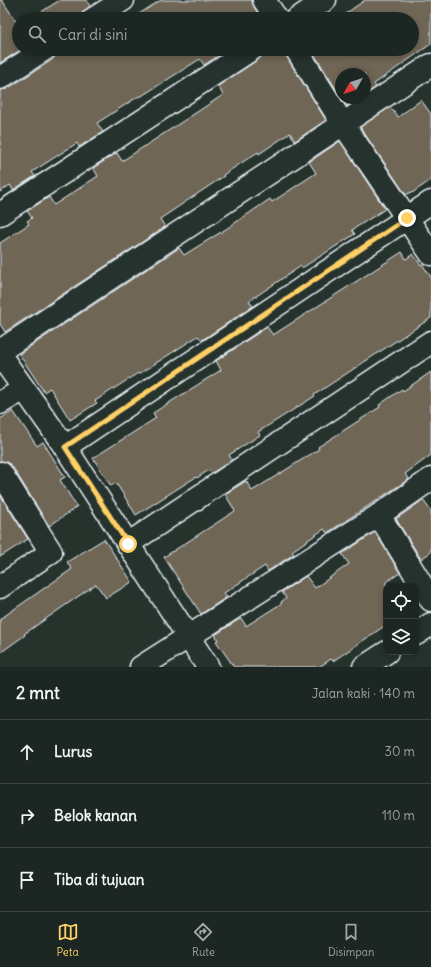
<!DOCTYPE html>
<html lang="id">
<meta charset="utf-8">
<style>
:root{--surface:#1c2622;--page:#29322f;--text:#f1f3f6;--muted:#a0a5a5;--line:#3a4340;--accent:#ffd166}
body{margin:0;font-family:Delius,sans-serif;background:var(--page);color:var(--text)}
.controls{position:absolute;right:12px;bottom:12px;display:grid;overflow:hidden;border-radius:8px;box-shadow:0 2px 6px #0003}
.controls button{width:36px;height:36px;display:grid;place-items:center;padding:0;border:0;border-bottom:1px solid var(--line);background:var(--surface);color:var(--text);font:20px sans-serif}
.compass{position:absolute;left:335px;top:68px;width:36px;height:36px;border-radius:50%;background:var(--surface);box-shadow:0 2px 6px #0003;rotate:230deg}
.stop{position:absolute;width:12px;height:12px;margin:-9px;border:3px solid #ffd166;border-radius:50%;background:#fff}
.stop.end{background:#ffd166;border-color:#fff;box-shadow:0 1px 4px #0008}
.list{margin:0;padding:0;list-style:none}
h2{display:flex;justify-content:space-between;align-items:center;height:52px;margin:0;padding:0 16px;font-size:17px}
h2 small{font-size:13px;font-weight:400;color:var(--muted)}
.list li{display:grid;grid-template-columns:26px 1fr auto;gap:12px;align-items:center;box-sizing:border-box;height:64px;padding:0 16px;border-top:1px solid var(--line)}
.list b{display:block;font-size:15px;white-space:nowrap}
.list em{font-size:13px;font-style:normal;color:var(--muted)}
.icon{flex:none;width:22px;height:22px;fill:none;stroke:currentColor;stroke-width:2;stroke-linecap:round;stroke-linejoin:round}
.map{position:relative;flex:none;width:431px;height:667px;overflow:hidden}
.search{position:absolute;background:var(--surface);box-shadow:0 2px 6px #0003;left:12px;right:12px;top:12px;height:44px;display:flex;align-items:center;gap:10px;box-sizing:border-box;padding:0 14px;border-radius:22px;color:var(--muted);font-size:15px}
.sheet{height:244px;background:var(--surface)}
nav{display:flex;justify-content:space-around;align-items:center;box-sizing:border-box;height:56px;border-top:1px solid var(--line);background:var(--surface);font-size:11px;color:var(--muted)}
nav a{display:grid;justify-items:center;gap:2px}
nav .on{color:var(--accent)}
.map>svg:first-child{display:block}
</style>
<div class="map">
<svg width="431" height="667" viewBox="0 0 431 667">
<rect width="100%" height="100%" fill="#26332d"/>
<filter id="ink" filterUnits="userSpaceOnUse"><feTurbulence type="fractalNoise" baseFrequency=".025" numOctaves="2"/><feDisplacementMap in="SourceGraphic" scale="8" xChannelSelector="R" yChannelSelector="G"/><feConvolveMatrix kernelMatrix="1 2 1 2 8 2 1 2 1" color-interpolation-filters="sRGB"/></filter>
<g filter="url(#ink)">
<g fill="#6f6657" stroke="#e8f1f8">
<path d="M0,0H2L19,26V49H22L0,63Z"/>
<path d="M60,0H86L90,6L82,13L81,19H30Z"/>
<path d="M161,0H252L254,7L262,19H131Z"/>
<path d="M365,0H431V44L374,84L376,87L365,94V74H341V97L311,49H412V19H338Z"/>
<path d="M57,49H229L204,65L200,59L140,97L139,96L97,123L103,132L79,147L77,143L32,172L35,176L13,190L10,185L0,192V90L7,89L52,60L56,55Z"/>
<path d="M264,49H282L326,120L295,141L290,133L259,154L258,152L223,175L224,176L160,219L165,227L5,332L0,324V243L29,224L27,221L32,218L27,211L49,197L54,205L98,176L93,168L117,153L122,161L223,95L218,86L259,59L263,55Z"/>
<path d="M341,98H359L347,106Z"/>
<path d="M421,100L431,114V180L412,193L411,192L406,195L360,127L390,107L398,117Z"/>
<path d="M340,141L385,209L352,230L355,234L302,268L301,266L249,301L253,306L202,340L198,336L139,374L138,373L95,401L97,403L70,420L50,388L44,392L19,354L179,248L184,255L226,229L270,199L272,202L316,173L309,162Z"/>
<path d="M402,252L406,259L413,254L421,265L422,264L431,277V318L314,395L315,396L258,432L260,435L229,455L232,460L212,473L209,470L197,478L196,477L136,515L116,483L111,486L93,458L156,418L153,413L221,370L216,361L267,327L273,335Z"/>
<path d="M431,372V455L405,474L409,479L327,533L324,529L292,551L294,554L268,571L265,566L224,593L227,597L201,614L164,557L235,511L225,494L246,481L252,491L319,449L318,447L380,407L379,405L402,389L403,391Z"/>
<path d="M13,411L37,446L43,442L65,477L60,480L77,507L49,526L12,466L6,462L0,461V419Z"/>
<path d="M0,495L28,539L0,557Z"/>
<path d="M423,500L431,511V552L421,559L396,519Z"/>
<path d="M375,532L400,573L386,582V625L333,661L331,659L319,667H234L216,641L218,640L215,635L241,618L246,626L282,603L281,602L286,598L282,592L306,576L315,588L349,564L342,554Z"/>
<path d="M104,539L132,582L106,598L96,584L24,634L25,635L0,653V619L72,569L67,562Z"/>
</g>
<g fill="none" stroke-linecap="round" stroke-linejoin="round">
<g stroke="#e8f1f8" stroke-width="25">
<g id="street">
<path d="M264,0L277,19"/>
<path d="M93,19L123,0"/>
<path d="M297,19L325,0"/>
<path d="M296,49L343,124L431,254"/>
<path d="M0,78L45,49"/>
<path d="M0,214L252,49"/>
<path d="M0,351L343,124L431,65"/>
<path d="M0,355L65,447L208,667"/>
<path d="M0,403L24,389"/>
<path d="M65,447L431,202"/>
<path d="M379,515L431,600"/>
<path d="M128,544L431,342"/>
<path d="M0,587L51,552L1,473"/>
<path d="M416,634L431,624"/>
<path d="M141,667L379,515L431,479"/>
<path d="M364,667L387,652"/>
</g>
</g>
<use href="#street" stroke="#26332d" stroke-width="22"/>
</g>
</g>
<g fill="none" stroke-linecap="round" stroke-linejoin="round" filter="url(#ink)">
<path stroke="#ffd166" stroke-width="5" d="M128,544L65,447L407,218"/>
</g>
</svg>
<div class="controls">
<button><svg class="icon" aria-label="locate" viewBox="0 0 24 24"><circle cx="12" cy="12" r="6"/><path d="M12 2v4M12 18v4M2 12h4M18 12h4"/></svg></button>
<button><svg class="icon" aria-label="layers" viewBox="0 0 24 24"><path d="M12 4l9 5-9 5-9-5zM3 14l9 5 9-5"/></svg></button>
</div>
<svg class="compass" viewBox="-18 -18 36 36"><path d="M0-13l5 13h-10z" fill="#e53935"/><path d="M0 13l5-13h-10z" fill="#a0a5a5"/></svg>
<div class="stop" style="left:128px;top:544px"></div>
<div class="stop end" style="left:407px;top:218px"></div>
<div class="search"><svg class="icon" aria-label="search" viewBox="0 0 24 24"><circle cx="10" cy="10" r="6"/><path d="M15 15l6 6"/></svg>Cari di sini</div>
</div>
<section class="sheet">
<h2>2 mnt<small>Jalan kaki · 140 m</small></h2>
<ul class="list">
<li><svg class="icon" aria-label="ahead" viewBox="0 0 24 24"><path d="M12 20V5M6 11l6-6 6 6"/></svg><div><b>Lurus</b></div><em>30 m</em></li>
<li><svg class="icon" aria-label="right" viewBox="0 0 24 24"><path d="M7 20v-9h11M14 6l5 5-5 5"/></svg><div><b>Belok kanan</b></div><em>110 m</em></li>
<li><svg class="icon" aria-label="arrive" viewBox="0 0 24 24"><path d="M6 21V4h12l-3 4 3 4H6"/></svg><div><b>Tiba di tujuan</b></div></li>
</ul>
</section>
<nav>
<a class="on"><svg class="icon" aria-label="map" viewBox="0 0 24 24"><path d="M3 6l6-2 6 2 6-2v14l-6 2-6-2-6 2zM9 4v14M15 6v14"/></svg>Peta</a>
<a><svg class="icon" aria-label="directions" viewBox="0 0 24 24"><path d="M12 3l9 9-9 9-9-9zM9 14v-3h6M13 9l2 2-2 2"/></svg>Rute</a>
<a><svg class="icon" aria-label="saved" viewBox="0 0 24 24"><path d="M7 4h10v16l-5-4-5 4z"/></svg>Disimpan</a>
</nav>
